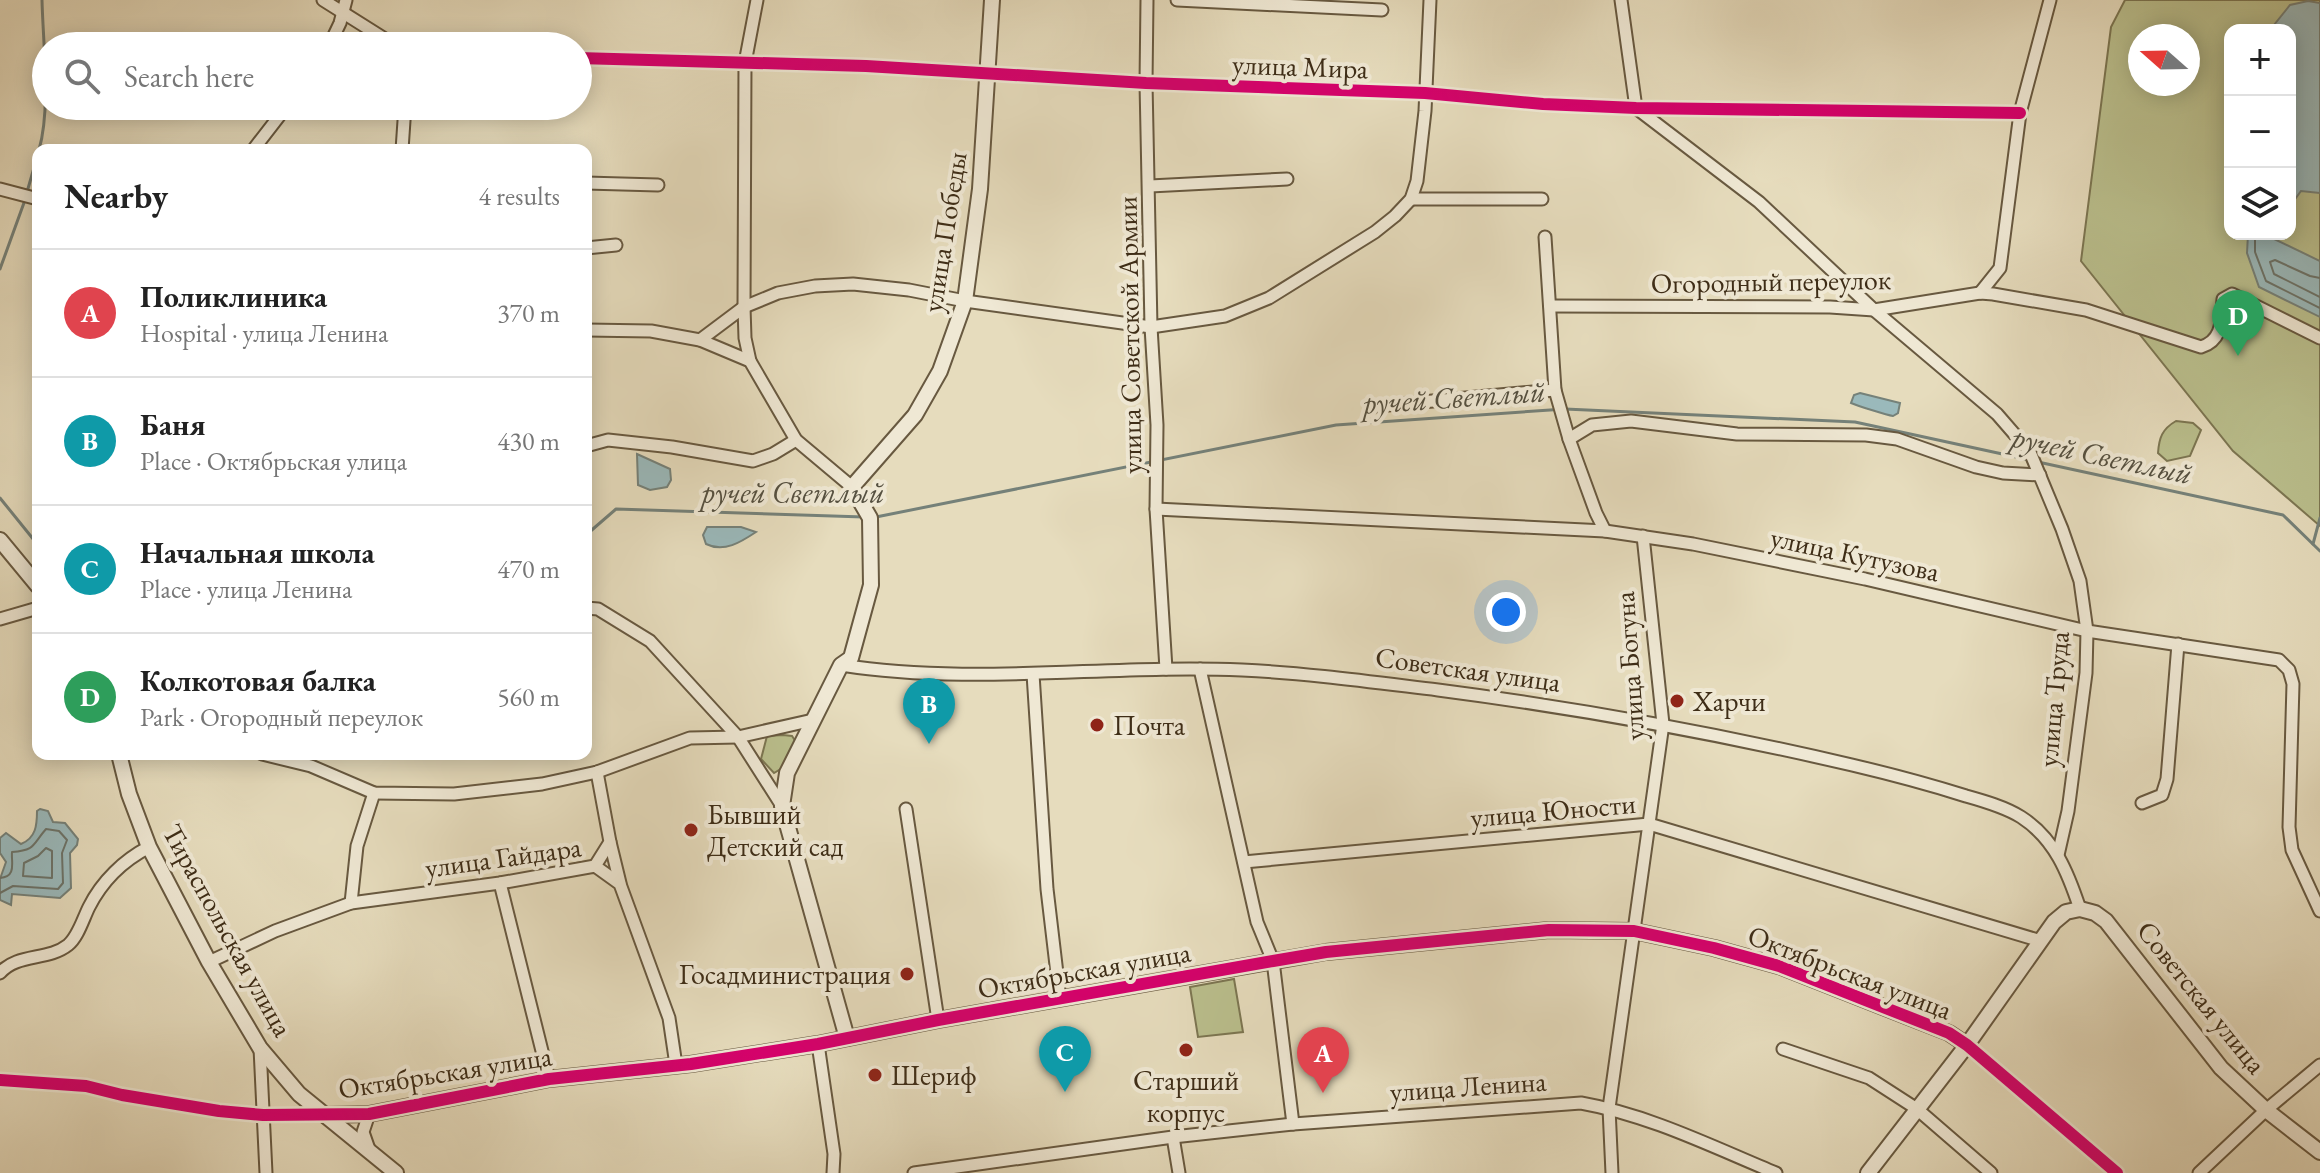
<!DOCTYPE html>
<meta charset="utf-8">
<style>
:root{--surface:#fff;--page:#f2f2f2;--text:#222;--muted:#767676;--line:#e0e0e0;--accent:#db2777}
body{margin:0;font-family:"EB Garamond",serif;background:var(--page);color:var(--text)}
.controls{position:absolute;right:24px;top:24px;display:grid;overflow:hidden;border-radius:16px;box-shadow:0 4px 20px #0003}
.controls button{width:72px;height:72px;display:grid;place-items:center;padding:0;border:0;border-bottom:2px solid var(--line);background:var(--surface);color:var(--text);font:40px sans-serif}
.compass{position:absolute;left:2128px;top:24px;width:72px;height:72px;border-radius:50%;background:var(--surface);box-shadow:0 4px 20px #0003;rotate:290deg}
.you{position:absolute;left:1506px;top:612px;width:28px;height:28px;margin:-20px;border:6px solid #fff;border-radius:50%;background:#1a73e8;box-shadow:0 0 0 12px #1a73e833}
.badge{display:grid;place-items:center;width:52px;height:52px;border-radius:50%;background:var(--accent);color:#fff;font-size:26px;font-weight:700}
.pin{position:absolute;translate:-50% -66px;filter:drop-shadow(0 2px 4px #0008)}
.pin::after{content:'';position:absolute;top:42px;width:28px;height:24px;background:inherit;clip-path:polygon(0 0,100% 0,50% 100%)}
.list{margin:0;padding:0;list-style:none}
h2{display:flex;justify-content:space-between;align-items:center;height:104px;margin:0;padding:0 32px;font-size:34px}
h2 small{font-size:26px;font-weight:400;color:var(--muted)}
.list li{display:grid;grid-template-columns:52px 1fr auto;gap:24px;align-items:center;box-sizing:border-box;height:128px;padding:0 32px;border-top:2px solid var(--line)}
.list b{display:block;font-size:30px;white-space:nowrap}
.list p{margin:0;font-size:26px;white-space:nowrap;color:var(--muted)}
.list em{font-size:26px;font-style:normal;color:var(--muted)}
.icon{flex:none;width:44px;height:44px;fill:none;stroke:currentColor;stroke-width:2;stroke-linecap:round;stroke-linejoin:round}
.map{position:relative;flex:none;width:2320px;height:1173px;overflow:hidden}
.search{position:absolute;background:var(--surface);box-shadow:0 4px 20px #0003;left:32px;top:32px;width:560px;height:88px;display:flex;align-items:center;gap:20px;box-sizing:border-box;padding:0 28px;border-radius:44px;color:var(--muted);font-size:30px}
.panel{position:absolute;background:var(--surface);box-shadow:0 4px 20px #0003;left:32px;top:144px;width:560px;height:616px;border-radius:16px}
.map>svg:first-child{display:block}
</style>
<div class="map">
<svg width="2320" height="1173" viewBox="0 0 2320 1173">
<rect width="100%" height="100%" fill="#e6dcbd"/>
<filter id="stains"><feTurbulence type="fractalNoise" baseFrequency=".0025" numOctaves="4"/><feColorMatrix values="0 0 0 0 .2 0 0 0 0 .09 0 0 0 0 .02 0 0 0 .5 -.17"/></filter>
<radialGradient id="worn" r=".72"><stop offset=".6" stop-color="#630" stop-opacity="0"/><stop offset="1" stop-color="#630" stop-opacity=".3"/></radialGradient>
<g fill="#babf8d" stroke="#7c7652" stroke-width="2" fill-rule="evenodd">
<path d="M2125,0H2320V526L2233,451L2081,261L2111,27ZM2230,30H2290V234H2230ZM2140,36H2188V84H2140Z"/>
<path d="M2176,421L2193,423L2201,430L2190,456L2167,461L2158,453C2159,438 2162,429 2176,421Z"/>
<path d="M783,735L792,736L796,742L784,767L774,773L761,759L767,736Z"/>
<path d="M1234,979L1243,1032L1198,1037L1190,987Z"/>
</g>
<g fill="#9ab9bb" stroke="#758179" stroke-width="2">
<path d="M2308,1L2320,3V193L2301,191L2293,202L2295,220L2290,223V30H2270L2290,5Z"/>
<path d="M2248,234H2277L2272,238L2320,261V317L2259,287L2247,253Z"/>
<path d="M1860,393L1900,403L1898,413L1893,416C1887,415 1858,406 1851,403L1854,395Z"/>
<path d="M637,454L670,469L671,480L667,487L650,490L638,485Z"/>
<path d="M707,527H741L756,532C741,542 724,553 706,544L703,535Z"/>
<path d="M40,809L48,811L53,822L65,823L78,839L77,845L70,853L71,888L60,898L12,894L11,905L0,900V879L6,862L0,853V838L6,833L21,844C36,838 37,825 37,811Z"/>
</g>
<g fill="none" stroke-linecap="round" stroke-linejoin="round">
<g stroke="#6c7369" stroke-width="2">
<path d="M2255,234V252L2266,281L2320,308"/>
<path d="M2320,278L2310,276L2275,260L2270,262L2274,274L2320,297"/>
<path d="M46,848L52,851V878L23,876L24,863L38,856Z"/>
<path d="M0,878C17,877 11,862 12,852C36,850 32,845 46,829L59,831L67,840L62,853L63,883L58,889L13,886L0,893"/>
</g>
<g stroke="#758179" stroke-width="3">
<path d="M39,150C51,108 43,44 42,0"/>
<path d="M27,192L38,154"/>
<path d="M0,269L25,200"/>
<path d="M2038,462L2283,515L2320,551"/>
<path d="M0,498L38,545"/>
<path d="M876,517L1336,425L1565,409L1855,422L2030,460"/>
<path d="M586,535L616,509L864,517"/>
<path d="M2313,544L2320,518"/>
</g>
<g stroke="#685940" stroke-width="15">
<g id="minor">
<path d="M323,0L396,46"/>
<path d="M1147,0L1146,83L1151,327L1157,425L1156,509L1166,669"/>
<path d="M1177,0L1382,10"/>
<path d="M1621,0L1636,108L1759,202L1874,310L1997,414L2030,452L2062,529L2080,581L2087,631L2086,673L2068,811L2058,855"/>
<path d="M329,46L340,23L346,0"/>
<path d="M578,58L866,66L1146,83L1425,93L1543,104L1636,108L2020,113"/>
<path d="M253,150L287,106"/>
<path d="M402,150L405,106"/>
<path d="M586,183L658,185"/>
<path d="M1150,186L1287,179"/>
<path d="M0,189L38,199"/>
<path d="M1411,199H1542"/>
<path d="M1545,237L1555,390L1569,439L1596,513L1605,531"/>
<path d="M586,248L616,245"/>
<path d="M1980,293L2000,268L2020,113L2050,0"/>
<path d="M1550,306L1830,307L1874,310L1980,293L1993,294L2086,310L2201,347C2224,340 2221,318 2223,299L2232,294L2320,338"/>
<path d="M586,330L651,331L700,340L750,361L796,440L852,487"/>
<path d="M700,340L744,307L778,293L815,286L853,284L909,290L965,301L1151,327L1225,316L1269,298L1375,232L1395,216L1411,199L1417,181L1425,111L1430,0"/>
<path d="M750,361L745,338L744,307L745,63L757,0"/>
<path d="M1377,406L1555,390"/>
<path d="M1569,439L1592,425L1631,421L1737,434L1866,435L1897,439L1976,467L2003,473L2040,475"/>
<path d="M586,446L608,440L672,447L753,461L773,454L796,440"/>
<path d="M1156,509L1605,531L1693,544L1865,579L2087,631L2279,660L2289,670L2293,684L2289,827L2292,850L2320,911"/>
<path d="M586,608L598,609L650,641L738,737L782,806"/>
<path d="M0,619L38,608"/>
<path d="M841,665C974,686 1108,664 1242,670C1307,673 1372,682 1438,690C1577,708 1715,733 1852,765C1890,774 1928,784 1966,796C1984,801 2005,807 2021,817C2055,839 2068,873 2080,909"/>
<path d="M1200,669L1257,922L1273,961L1293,1124"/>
<path d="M1033,674L1047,889L1060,999"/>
<path d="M262,754L311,766L374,793L454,794L542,784L597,772L690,738L738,737L813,720"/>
<path d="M2142,803L2162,795L2167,779L2178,644"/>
<path d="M906,809L938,1020"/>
<path d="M610,842L620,883"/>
<path d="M1244,862L1649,824L2041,941"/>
<path d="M595,866L610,842L597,772"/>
<path d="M500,883L549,1079"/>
<path d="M351,903L357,846L374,793"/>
<path d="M209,962L275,931L351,903L500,883L595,866L620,884L669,1018L676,1065"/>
<path d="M0,973C17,953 48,961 68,945C78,937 83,919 89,907C102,881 124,860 149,847"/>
<path d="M818,1044L834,1154L833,1173"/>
<path d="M1967,1045L2117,1173"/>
<path d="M260,1048L266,1173"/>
<path d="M1783,1049L1869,1078L1917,1109L1991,1173"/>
<path d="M0,1080L86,1086L122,1095L219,1111L263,1115H325"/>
<path d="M369,1114L363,1132L370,1152"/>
<path d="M1173,1137L1179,1173"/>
<path d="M914,1173L1173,1137L1293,1124L1581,1103C1649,1115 1713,1147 1776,1173"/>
<path d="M1612,1173L1609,1108L1663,724L1643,536"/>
<path d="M2199,1173L2266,1110L2320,1065"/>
</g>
</g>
<g stroke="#685940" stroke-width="18">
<g id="tertiary">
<path d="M0,540L38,586"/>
<path d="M119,754L129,794L149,847L209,962L260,1048L299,1094L396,1173"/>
<path d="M847,1038L782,806L787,773L841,665L851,658L871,585L870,518L852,487L915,415L940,371L965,301L980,189L992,0"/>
<path d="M325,1115L369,1114L549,1079L691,1064L818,1044L938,1020L1326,952L1549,930L1634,931L1714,948L1779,966L1949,1033L1967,1045"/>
<path d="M1868,1173L1967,1045L2054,922L2066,912L2080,909L2095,913L2106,921L2221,1068L2266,1110L2320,1152"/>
</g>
</g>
<use href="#minor" stroke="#efe8d4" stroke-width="11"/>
<use href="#tertiary" stroke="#efe8d4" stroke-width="14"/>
<g stroke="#efe8d4" stroke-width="17">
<g id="cycleway">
<path d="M578,58L866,66L1146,83L1425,93L1543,104L1636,108L2020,113"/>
<path d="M0,1080L86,1086L122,1095L219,1111L263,1115L369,1114L549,1079L691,1064L818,1044L938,1020L1273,961L1326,952L1549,930L1634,931L1714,948L1779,966L1949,1033L1967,1045L2117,1173"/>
</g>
</g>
<use href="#cycleway" stroke="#d6006c" stroke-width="12"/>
</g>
<g fill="#8f2418" stroke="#efe8d4" stroke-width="3">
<circle cx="1677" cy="701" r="8"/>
<circle cx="1097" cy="725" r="8"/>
<circle cx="691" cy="830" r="8"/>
<circle cx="907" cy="974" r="8"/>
<circle cx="1186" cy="1050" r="8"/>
<circle cx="875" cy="1075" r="8"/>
</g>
<g text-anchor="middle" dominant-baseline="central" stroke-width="8" stroke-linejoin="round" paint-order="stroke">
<g font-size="28" fill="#3e2d17" stroke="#efe8d4">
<text transform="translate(1300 66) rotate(2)">улица Мира</text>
<text transform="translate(944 232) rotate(-81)">улица Победы</text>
<text transform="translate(1771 281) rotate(-1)">Огородный переулок</text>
<text transform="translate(1129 335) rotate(-91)">улица Советской Армии</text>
<text transform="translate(1855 554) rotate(12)">улица Кутузова</text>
<text transform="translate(1629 666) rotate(-94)">улица Богуна</text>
<text transform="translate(1468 669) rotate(8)">Советская улица</text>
<text transform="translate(2053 699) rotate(-85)">улица Труда</text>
<text transform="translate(1553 810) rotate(-5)">улица Юности</text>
<text transform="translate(503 857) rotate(-8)">улица Гайдара</text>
<text transform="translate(228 930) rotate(61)">Тираспольская улица</text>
<text transform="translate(1084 970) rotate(-10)">Октябрьская улица</text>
<text transform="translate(1850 972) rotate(21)">Октябрьская улица</text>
<text transform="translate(2202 997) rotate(51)">Советская улица</text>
<text transform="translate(445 1072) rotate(-9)">Октябрьская улица</text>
<text transform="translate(1468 1086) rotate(-4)">улица Ленина</text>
</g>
<g font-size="28" fill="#3e2d17" stroke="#efe8d4" text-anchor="start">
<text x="1693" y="701">Харчи</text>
<text x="1113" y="725">Почта</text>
<text x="707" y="814">Бывший<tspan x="707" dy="32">Детский сад</tspan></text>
<text x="891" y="974" text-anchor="end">Госадминистрация</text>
<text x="891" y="1075">Шериф</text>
<text x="1186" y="1080" text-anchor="middle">Старший<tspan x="1186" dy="32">корпус</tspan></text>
</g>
<g font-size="30" font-style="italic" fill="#555040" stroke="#efe8d4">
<text transform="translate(1454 397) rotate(-4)">ручей Светлый</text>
<text transform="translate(2102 455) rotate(12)">ручей Светлый</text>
<text x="793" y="492">ручей Светлый</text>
</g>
</g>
<rect width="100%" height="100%" filter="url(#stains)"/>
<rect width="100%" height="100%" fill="url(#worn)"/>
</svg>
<div class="controls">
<button>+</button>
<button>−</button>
<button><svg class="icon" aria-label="layers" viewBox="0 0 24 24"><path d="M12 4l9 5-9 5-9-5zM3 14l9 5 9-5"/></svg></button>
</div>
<svg class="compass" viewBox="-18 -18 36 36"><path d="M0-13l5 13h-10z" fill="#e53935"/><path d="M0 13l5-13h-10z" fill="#767676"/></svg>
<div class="you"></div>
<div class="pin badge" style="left:1323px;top:1093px;background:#e0444e">A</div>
<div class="pin badge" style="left:929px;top:744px;background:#0f9aa8">B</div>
<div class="pin badge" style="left:1065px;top:1092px;background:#0f9aa8">C</div>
<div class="pin badge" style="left:2238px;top:356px;background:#2e9e5b">D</div>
<div class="search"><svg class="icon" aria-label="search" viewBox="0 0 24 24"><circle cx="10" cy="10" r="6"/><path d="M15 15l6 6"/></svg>Search here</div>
<section class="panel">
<h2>Nearby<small>4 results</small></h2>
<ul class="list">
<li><span class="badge" style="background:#e0444e">A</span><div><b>Поликлиника</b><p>Hospital · улица Ленина</p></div><em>370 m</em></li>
<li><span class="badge" style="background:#0f9aa8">B</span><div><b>Баня</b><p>Place · Октябрьская улица</p></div><em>430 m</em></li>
<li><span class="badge" style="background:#0f9aa8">C</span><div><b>Начальная школа</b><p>Place · улица Ленина</p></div><em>470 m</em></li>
<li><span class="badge" style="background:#2e9e5b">D</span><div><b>Колкотовая балка</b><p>Park · Огородный переулок</p></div><em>560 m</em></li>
</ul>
</section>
</div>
